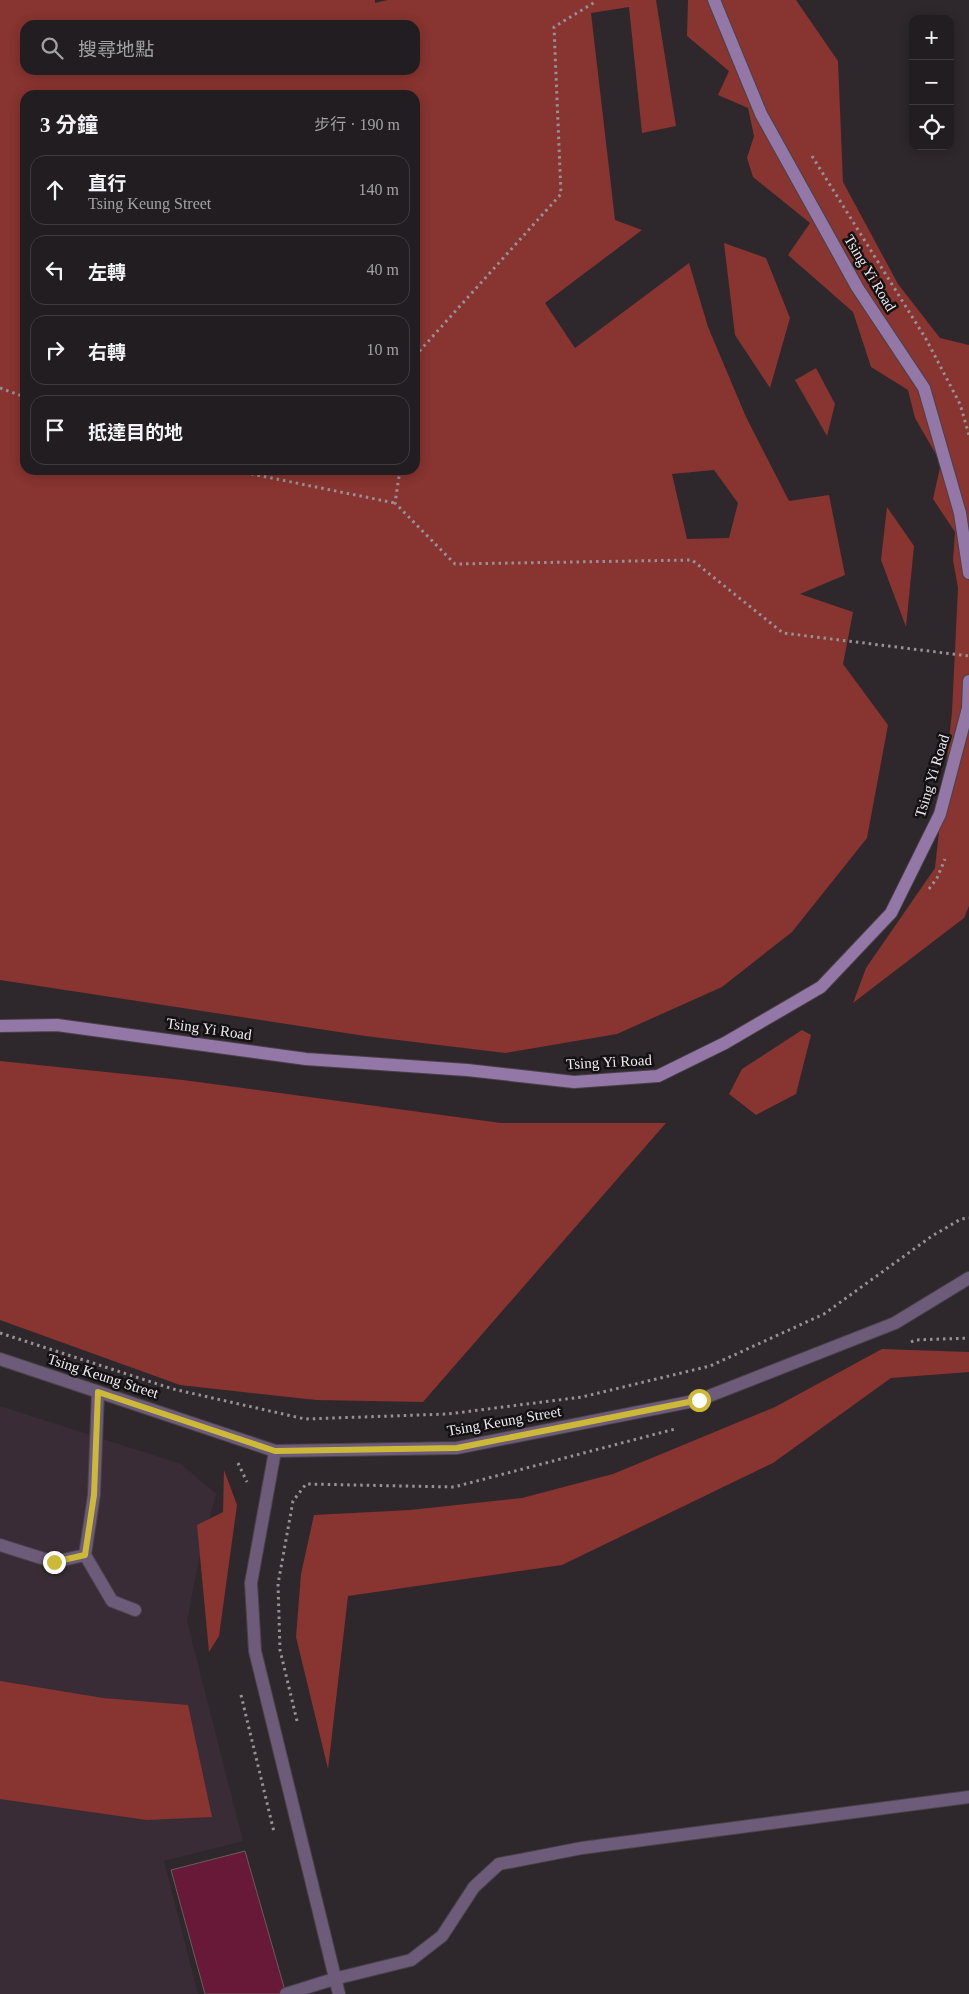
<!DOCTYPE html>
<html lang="zh-TW">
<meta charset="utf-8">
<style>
:root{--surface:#221d21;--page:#2a262a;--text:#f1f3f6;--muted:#a2a2a5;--line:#3f3b3f}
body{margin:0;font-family:"Times New Roman","Noto Sans TC",serif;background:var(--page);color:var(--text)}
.controls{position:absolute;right:15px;top:15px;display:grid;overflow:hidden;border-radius:10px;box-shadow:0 2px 12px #0003}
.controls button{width:45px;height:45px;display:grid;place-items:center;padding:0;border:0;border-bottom:1px solid var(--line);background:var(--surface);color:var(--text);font:25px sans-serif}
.stop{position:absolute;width:15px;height:15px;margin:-11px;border:4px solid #cdb938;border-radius:50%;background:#fff}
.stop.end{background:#cdb938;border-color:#fff;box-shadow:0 1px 5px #0008}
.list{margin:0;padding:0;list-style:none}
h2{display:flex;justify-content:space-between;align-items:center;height:65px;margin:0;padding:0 20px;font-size:21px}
h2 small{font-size:16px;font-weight:400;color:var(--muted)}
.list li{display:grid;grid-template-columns:32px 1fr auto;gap:15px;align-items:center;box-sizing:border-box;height:70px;margin:0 10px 10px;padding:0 10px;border:1px solid var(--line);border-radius:15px}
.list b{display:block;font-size:19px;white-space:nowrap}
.list p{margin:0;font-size:16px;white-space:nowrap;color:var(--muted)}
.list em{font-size:16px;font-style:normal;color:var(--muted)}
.icon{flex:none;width:28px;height:28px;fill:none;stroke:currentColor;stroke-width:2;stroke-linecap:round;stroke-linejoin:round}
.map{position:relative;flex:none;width:969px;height:1994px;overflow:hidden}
.search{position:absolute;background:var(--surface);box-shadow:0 2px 12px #0003;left:20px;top:20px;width:400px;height:55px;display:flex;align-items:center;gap:12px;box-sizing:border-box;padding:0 18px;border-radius:15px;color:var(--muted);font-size:19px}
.panel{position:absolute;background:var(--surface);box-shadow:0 2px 12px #0003;left:20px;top:90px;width:400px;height:385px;border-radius:15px}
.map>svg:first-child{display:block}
</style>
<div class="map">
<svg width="969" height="1994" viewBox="0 0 969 1994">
<rect width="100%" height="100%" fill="#2e272c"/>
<path fill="#392c36" d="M0,1406L181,1464L216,1494L201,1549L187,1621L243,1841L164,1861L198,1994H0Z"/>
<g fill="#883430" fill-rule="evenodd">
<path d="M0,0H375V3L387,0H656L676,126L642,133L629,7L591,13L615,220L642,230L545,303L575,348L689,263L708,327L746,417L789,501L829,495L845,575L800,594L853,612L843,664L888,725L867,838L792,932L722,987L617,1034L505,1053L365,1036L0,980ZM25,25H415V70H25ZM25,95H415V470H25ZM714,470L738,503L729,538L687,539L672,474Z"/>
<path d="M688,0H796L838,61L843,182L898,284L940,338L969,345V906L964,918L853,1003L866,968L935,868L952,712L958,588L953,560L955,532L933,499L941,463L915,418L908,390L871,367L853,312L788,255L810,223L753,177L747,158L754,136L748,108L718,95L729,71L687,36Z"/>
<path d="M724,243L766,258L790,318L770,388L735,335Z"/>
<path d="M816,368L835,404L827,436L795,380Z"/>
<path d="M887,507L914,546L906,627L881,560Z"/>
<path d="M802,1030L811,1035L796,1094L756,1115L729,1094L742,1069Z"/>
<path d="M0,1061L183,1080L501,1123H666L423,1402L316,1400L180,1385L0,1320Z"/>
<path d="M882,1349L969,1352V1372L891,1378L773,1463L562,1565L348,1596L328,1769L296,1637L301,1574L314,1515L410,1510L522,1498L613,1474L775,1407Z"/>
<path d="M224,1470L237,1505L219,1636L209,1652L197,1525L223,1512Z"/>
<path d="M0,1681L103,1698L188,1705L212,1817L147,1820L0,1799Z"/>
</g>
<path fill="#681938" stroke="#675c5f" d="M245,1851L286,1994H205L171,1870Z"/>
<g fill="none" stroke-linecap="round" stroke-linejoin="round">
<g stroke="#494247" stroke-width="14">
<g id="service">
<path d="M0,1545L54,1562L85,1555L94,1495L98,1392"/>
<path d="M85,1555L112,1601L135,1610"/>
<path d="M286,1994L334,1979L411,1960L442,1936L474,1887L499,1864L582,1848L969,1797"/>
</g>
</g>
<g stroke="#494247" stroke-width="14">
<g id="minor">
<path d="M0,1359L275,1451L457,1448L699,1400L895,1323L969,1278"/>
<path d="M275,1451L251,1583L255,1651L339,1994"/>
</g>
</g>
<g stroke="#494247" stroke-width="14">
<g id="secondary">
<path d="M714,0L761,114L857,287L924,388L960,513L969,573"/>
<path d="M0,1026L57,1025L306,1059L467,1070L574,1082L658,1076L725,1043L821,987L891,913L940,814L968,708L969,681"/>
</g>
</g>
<g stroke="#979195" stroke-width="3" stroke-dasharray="2.5 4" stroke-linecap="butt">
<path d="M812,156L926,339L960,404L969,435"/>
<path d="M415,356L561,194L554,27L595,2L596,0"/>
<path d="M0,388L25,397"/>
<path d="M232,470L395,503"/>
<path d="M400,470L395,503L455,564L692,560L783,633L969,656"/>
<path d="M929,889L937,878L945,859"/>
<path d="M0,1333L173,1389L305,1419L448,1414L582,1397L710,1366L824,1314L932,1236L961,1219L969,1218"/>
<path d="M911,1342L915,1340L969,1338"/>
<path d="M238,1463L247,1482"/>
<path d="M241,1695L274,1832"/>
<path d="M297,1721L280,1650L278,1584L293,1501L306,1484L454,1487L675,1429"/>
</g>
<use href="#service" stroke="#6d5b7a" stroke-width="12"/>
<use href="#minor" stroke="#6d5b7a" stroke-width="12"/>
<use href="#secondary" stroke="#9377a7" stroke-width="12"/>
</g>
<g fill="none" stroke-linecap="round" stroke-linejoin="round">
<path stroke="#cdb938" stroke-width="6" d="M54,1562L85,1555L94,1495L98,1392L275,1451L457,1448L699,1400"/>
</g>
<g text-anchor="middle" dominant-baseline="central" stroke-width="5" stroke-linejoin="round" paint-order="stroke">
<g font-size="15" fill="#efeaee" stroke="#141113">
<text transform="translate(870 273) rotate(59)">Tsing Yi Road</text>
<text transform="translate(932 776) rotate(-73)">Tsing Yi Road</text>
<text transform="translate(209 1029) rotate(8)">Tsing Yi Road</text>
<text transform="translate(609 1062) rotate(-3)">Tsing Yi Road</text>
<text transform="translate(103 1376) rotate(18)">Tsing Keung Street</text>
<text transform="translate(504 1421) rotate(-10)">Tsing Keung Street</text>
</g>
</g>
</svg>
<div class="controls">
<button>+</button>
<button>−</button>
<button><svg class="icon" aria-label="locate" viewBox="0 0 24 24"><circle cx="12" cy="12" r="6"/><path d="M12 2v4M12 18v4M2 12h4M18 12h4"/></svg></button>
</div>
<div class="stop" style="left:699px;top:1400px"></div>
<div class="stop end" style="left:54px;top:1562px"></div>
<div class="search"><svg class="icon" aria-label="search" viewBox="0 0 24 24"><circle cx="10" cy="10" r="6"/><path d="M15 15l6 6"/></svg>搜尋地點</div>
<section class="panel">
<h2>3 分鐘<small>步行 · 190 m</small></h2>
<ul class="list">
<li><svg class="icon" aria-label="ahead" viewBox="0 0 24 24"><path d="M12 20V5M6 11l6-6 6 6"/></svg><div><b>直行</b><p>Tsing Keung Street</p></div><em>140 m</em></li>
<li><svg class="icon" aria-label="left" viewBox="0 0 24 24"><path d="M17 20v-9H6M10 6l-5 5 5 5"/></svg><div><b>左轉</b></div><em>40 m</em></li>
<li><svg class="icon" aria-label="right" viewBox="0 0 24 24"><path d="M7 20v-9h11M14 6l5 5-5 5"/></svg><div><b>右轉</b></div><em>10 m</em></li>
<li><svg class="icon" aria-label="arrive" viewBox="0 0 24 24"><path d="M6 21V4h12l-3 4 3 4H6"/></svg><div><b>抵達目的地</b></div></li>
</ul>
</section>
</div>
